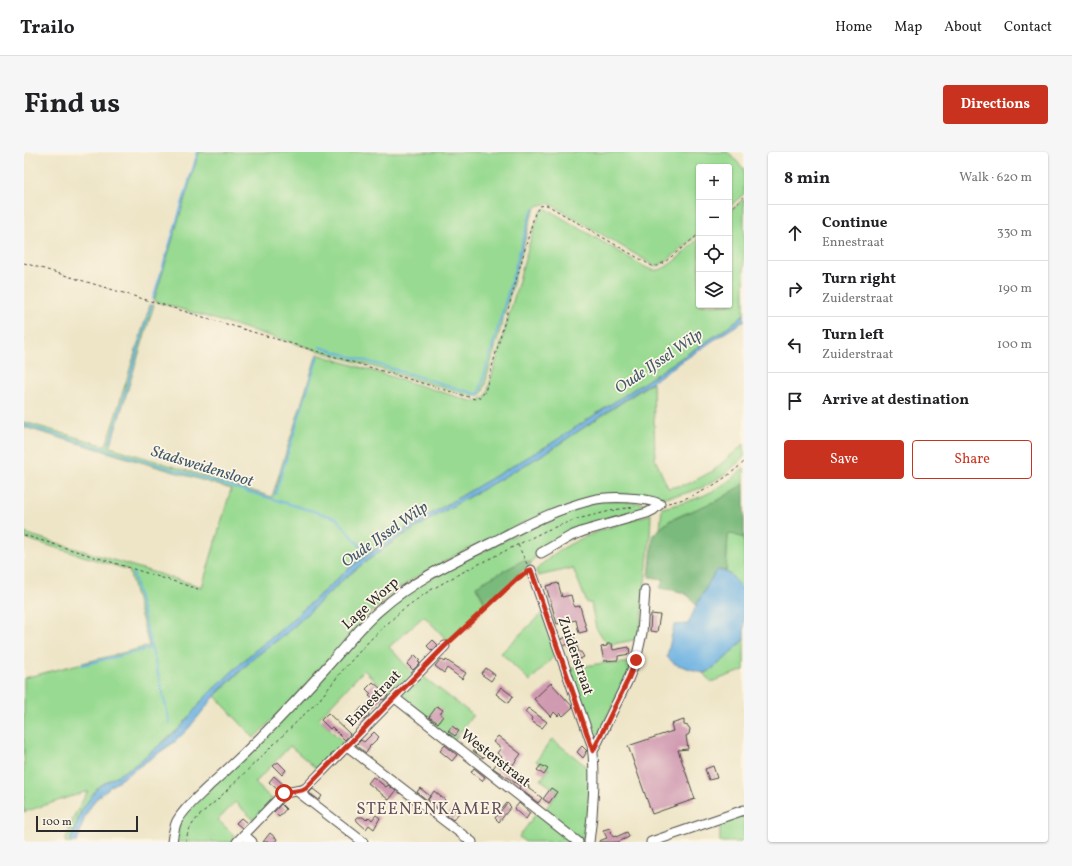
<!DOCTYPE html>
<meta charset="utf-8">
<style>
:root{--surface:#fff;--page:#f6f6f6;--text:#202124;--muted:#757577;--line:#e0e0e0;--accent:#c8321e}
body{margin:0;font-family:Vollkorn,serif;background:var(--page);color:var(--text)}
.controls{position:absolute;right:12px;top:12px;display:grid;overflow:hidden;border-radius:4px;box-shadow:0 1px 3px #0004}
.controls button{width:36px;height:36px;display:grid;place-items:center;padding:0;border:0;border-bottom:1px solid var(--line);background:var(--surface);color:var(--text);font:20px sans-serif}
.scale{position:absolute;left:12px;bottom:10px;width:102px;box-sizing:border-box;padding-left:4px;border:2px solid #2b2b2b;border-top:0;font-size:11px;line-height:14px;white-space:nowrap;color:#2b2b2b;-webkit-text-stroke:3px #fcf5e5;paint-order:stroke}
.stop{position:absolute;width:12px;height:12px;margin:-9px;border:3px solid #c8321e;border-radius:50%;background:#fff}
.stop.end{background:#c8321e;border-color:#fff;box-shadow:0 1px 4px #0008}
.list{margin:0;padding:0;list-style:none}
h2{display:flex;justify-content:space-between;align-items:center;height:52px;margin:0;padding:0 16px;font-size:17px}
h2 small{font-size:13px;font-weight:400;color:var(--muted)}
.list li{display:grid;grid-template-columns:26px 1fr auto;gap:12px;align-items:center;box-sizing:border-box;height:56px;padding:0 16px;border-top:1px solid var(--line)}
.list b{display:block;font-size:15px;white-space:nowrap}
.list p{margin:0;font-size:13px;white-space:nowrap;color:var(--muted)}
.list em{font-size:13px;font-style:normal;color:var(--muted)}
.actions{display:flex;gap:8px;padding:12px 16px}
.actions a{flex:1;padding:9px 0;border:1px solid var(--accent);border-radius:4px;text-align:center;font-size:14px;color:var(--accent)}
.actions .main{background:var(--accent);color:#fff}
.icon{flex:none;width:22px;height:22px;fill:none;stroke:currentColor;stroke-width:2;stroke-linecap:round;stroke-linejoin:round}
.map{position:relative;flex:none;width:720px;height:690px;overflow:hidden;border-radius:4px}
header{display:flex;align-items:center;gap:24px;box-sizing:border-box;height:56px;padding:0 20px;background:var(--surface);border-bottom:1px solid var(--line)}
header strong{font-size:19px}
nav{display:flex;gap:22px;margin-inline-start:auto;font-size:14px}
.intro{display:flex;align-items:center;justify-content:space-between;box-sizing:border-box;height:96px;padding:0 24px}
h1{margin:0;font-size:28px}
.button{padding:10px 18px;border-radius:4px;background:var(--accent);color:#fff;font-size:14px;font-weight:700}
main{display:flex;gap:24px;padding:0 24px}
aside{flex:1;background:var(--surface);border-radius:4px;box-shadow:0 1px 3px #0004}
.map>svg:first-child{display:block}
</style>
<header>
<strong>Trailo</strong>
<nav><a>Home</a><a>Map</a><a>About</a><a>Contact</a></nav>
</header>
<div class="intro"><h1>Find us</h1><a class="button">Directions</a></div>
<main>
<div class="map">
<svg width="720" height="690" viewBox="0 0 720 690">
<rect width="100%" height="100%" fill="#fcf5e5"/>
<filter id="ink" filterUnits="userSpaceOnUse"><feTurbulence type="fractalNoise" baseFrequency=".025" numOctaves="2"/><feDisplacementMap in="SourceGraphic" scale="8" xChannelSelector="R" yChannelSelector="G"/><feConvolveMatrix kernelMatrix="1 2 1 2 8 2 1 2 1" color-interpolation-filters="sRGB"/></filter>
<filter id="wash" filterUnits="userSpaceOnUse"><feTurbulence type="fractalNoise" baseFrequency=".012" numOctaves="4" result="noise"/><feDisplacementMap in="SourceGraphic" scale="16" xChannelSelector="R" yChannelSelector="G"/><feGaussianBlur stdDeviation="0.9" result="paint"/><feColorMatrix in="noise" values="0 0 0 0 0 0 0 0 0 0 0 0 0 0 0 0 0 1.4 0 .05"/><feComposite in="paint" operator="in"/></filter>
<g filter="url(#wash)">
<rect width="100%" height="100%" fill="#eee5c7"/>
<g fill="#98da91" stroke="#62825e">
<path d="M175,0H704L720,17V42L705,55V15H675V81C667,88 640,114 631,114L525,51L513,54L508,63L459,240L456,243L449,245L130,149Z"/>
<path d="M720,47V162L706,174L528,291L381,377L330,412L253,481L228,501L182,544L156,576L111,613L74,635L57,659L46,690H41L50,664L64,639L0,660V526L125,494L105,418L0,386V381L178,435L207,337L0,275V270L82,294L126,153H130L86,295L248,345L293,202L447,249H454L462,244L509,79L517,59L523,57L621,115C625,117 630,119 634,118C646,116 665,95 675,86V153H705V60Z"/>
<path d="M629,230L631,307L644,336L664,332L689,319L720,292V305L701,322L680,335L656,343L640,345L588,342L499,371L438,400L396,423L372,438L349,459L268,548L230,586L191,544L231,505L264,480L321,426L340,411L373,387L415,362L520,302Z"/>
<path d="M720,316V332L695,348L660,362L645,369L636,377L638,356C661,351 685,344 703,330C709,326 714,321 720,316Z"/>
<path d="M582,348L627,352L628,356L582,370L513,402L507,411L500,408L452,435L462,453L424,489L400,464L365,495L391,523L369,546L340,518L295,566L321,592L295,619L266,594L231,631L250,649L231,669L211,650L194,668L214,687L210,690H151L156,668L341,476L382,442L412,423L505,376L553,355Z"/>
<path d="M627,362L626,385L615,487L584,493L572,476L567,451H563L549,416L514,424L512,418C544,385 584,376 627,362Z"/>
<path d="M708,382L720,386V441L708,424L702,419L704,383Z"/>
<path d="M519,460L532,502L506,529L477,501Z"/>
<path d="M720,486V518L687,530L679,521C688,520 716,494 720,486Z"/>
<path d="M586,510L587,512L610,510L572,588L563,576L542,517Z"/>
<path d="M397,523L449,563L429,590L376,548L377,542Z"/>
<path d="M528,587L567,618L563,690H559L520,659L534,640L517,628L525,617L512,609Z"/>
<path d="M513,660L553,690H501L495,685Z"/>
<path d="M720,660V690H696V669Z"/>
</g>
<g fill="#7aba7b" stroke="#527253">
<path d="M720,332V386L708,382L704,383L702,419L699,418L691,420L672,454C665,438 651,439 636,436L640,427L625,425L629,383L645,369L682,353L695,348Z"/>
<path d="M500,408L507,411L504,416L501,417L462,453L452,434Z"/>
</g>
<g fill="#6bb1e2" stroke="#4b6e86">
<path d="M720,162V169L699,182L520,302L415,362L373,387L340,411L321,426L264,480L231,505L196,538L164,577L152,589L87,634L71,648L61,664L53,690H46L57,659L74,635L111,613L156,576L182,544L228,501L253,481L330,412L381,377L528,291L706,174Z"/>
<path d="M694,418C705,418 715,431 720,441V486C716,494 688,520 679,521L651,512L643,505L650,473L664,472L674,450L691,420Z"/>
</g>
<g fill="none" stroke-linecap="round" stroke-linejoin="round">
<g stroke="#6bb1e2" stroke-width="2">
<path d="M129,147L174,0"/>
<path d="M296,195L452,242H455L506,64L510,57"/>
<path d="M0,273L312,366L338,396"/>
<path d="M86,291L127,154"/>
<path d="M251,342L294,204"/>
<path d="M109,421L146,571"/>
<path d="M58,513L127,496"/>
</g>
</g>
<g id="blocks">
<g fill="#d09ab1">
<path d="M534,431L538,445L547,443L550,455L556,454L563,479L555,481L552,468L533,472L522,434Z"/>
<path d="M627,462L636,463L633,480L626,479Z"/>
<path d="M549,483L555,500H557L560,505L550,510L544,492L540,494L537,487Z"/>
<path d="M409,488L414,493L408,499L403,494Z"/>
<path d="M583,492H588L589,498L605,495L606,502L594,504V508L580,509L577,495L583,494Z"/>
<path d="M391,503L396,508L394,510L396,511L389,518L383,512Z"/>
<path d="M417,507L421,510L422,508L442,521L438,527L423,516L420,521L411,514Z"/>
<path d="M462,516L471,523L467,529L457,522Z"/>
<path d="M349,530L364,543L360,548L358,547L344,561L345,563L340,568L333,561L338,555L339,557L349,547L345,544L347,542L342,537Z"/>
<path d="M527,531L548,554L549,555L539,564L536,561L534,564L530,560L527,565L510,547Z"/>
<path d="M477,535L489,544L484,551L472,542Z"/>
<path d="M413,554L419,558L416,562L419,564L414,571L405,565Z"/>
<path d="M504,556L523,570L518,576L510,571L507,568L508,566L501,560Z"/>
<path d="M304,561L326,582L321,588L308,575L306,577L297,568Z"/>
<path d="M660,568V573L664,574L666,577L665,582L662,584L664,597L654,598L671,647L628,662L604,594L649,579L647,572Z"/>
<path d="M428,574L435,579L431,584L424,579Z"/>
<path d="M350,580L355,585L345,595H346L342,601L332,593L337,588L340,590Z"/>
<path d="M474,584L497,602L485,618L505,634L504,635L518,646L514,651L495,636L496,634L469,616L478,605L473,601L477,596L469,590Z"/>
<path d="M421,593L433,603L428,609L416,599Z"/>
<path d="M454,593L464,600L459,606L449,599Z"/>
<path d="M558,594L563,599L561,600L562,601L559,606L553,600Z"/>
<path d="M254,610L262,618L258,623L249,614Z"/>
<path d="M517,613L524,617L520,623L513,618Z"/>
<path d="M689,614L693,626L685,628L681,617Z"/>
<path d="M450,616L461,625L458,629L447,620Z"/>
<path d="M250,624L261,634V635L254,638L245,630Z"/>
<path d="M349,625L362,635L364,633L372,639L365,648L344,631Z"/>
<path d="M396,636L406,644L403,648L393,640Z"/>
<path d="M527,636L533,640L525,651L519,647Z"/>
<path d="M289,637L298,644L295,648L285,641Z"/>
<path d="M410,639L421,648L415,657L404,648Z"/>
<path d="M483,651L487,655L475,670L471,666Z"/>
<path d="M495,651L506,661L502,667L490,657Z"/>
<path d="M257,652L262,657L255,665L250,660Z"/>
<path d="M429,656L435,661L429,668L423,664Z"/>
<path d="M352,663L356,666L350,677L345,673L342,677L334,670L332,667L334,665H339L342,668L345,665L348,668Z"/>
<path d="M217,666L223,671L218,676L212,671Z"/>
<path d="M586,676L589,685L592,684V685L603,680L605,685L594,690H575V689L583,686L579,678Z"/>
<path d="M246,681L253,687L251,690H239Z"/>
</g>
</g>
</g>
<g filter="url(#ink)">
<use href="#blocks" fill-opacity="0" stroke="#484742" stroke-width="1"/>
<g fill="none" stroke-linecap="round" stroke-linejoin="round">
<g stroke="#484742" stroke-width="11">
<g id="minor">
<path d="M507,418L568,593C572,621 569,662 565,690"/>
<path d="M371,546L554,690"/>
<path d="M323,594L448,690"/>
<path d="M569,599L603,530L612,508L618,481L621,438"/>
<path d="M273,639L339,690"/>
<path d="M220,683L228,690"/>
<path d="M148,690C149,683 150,675 153,669C161,655 174,645 185,634C203,618 220,602 237,585C262,560 285,535 308,509C324,491 339,472 357,457C390,428 429,410 467,391C500,374 532,357 568,348C585,344 621,345 636,352L629,358L623,361L560,379L547,384L517,401"/>
<path d="M213,690L260,641L278,638L282,636L421,494"/>
<path d="M627,690L720,658"/>
</g>
</g>
<g stroke="#484742" stroke-width="1" stroke-dasharray="3 3" stroke-linecap="butt">
<path d="M705,58L720,45"/>
<path d="M0,111L451,247L456,245L461,240L511,61L516,54L523,53L628,114H634L642,109L675,82"/>
<path d="M644,351C674,345 698,330 720,310"/>
<path d="M0,383L174,437"/>
<path d="M494,393L503,412"/>
<path d="M427,489L499,421"/>
<path d="M162,690C163,672 180,659 193,648L296,547L318,519L346,488L378,458L405,439L435,422L523,378L553,367L595,357L611,355"/>
</g>
<use href="#minor" stroke="#fff" stroke-width="9"/>
</g>
</g>
<g fill="none" stroke-linecap="round" stroke-linejoin="round" filter="url(#ink)">
<path stroke="#c8321e" stroke-width="5" d="M260,641L278,638L282,636L421,494L494,426L507,418L569,599L603,530L612,508"/>
</g>
<g text-anchor="middle" dominant-baseline="central" stroke-width="3.5" stroke-linejoin="round" paint-order="stroke">
<g font-size="15" fill="#2b2b2b" stroke="#fcf5e5">
<text transform="translate(347 452) rotate(-42)">Lage Worp</text>
<text transform="translate(551 504) rotate(71)">Zuiderstraat</text>
<text transform="translate(350 547) rotate(-46)">Ennestraat</text>
<text transform="translate(471 607) rotate(38)">Westerstraat</text>
</g>
<g font-size="16" font-style="italic" fill="#415a6b" stroke="#fcf5e5">
<text transform="translate(635 210) rotate(-34)">Oude IJssel Wilp</text>
<text transform="translate(178 315) rotate(17)">Stadsweidensloot</text>
<text transform="translate(361 383) rotate(-35)">Oude IJssel Wilp</text>
</g>
<g font-size="17" letter-spacing="1" fill="#65525a" stroke="#fcf5e5">
<text x="406" y="657">STEENENKAMER</text>
</g>
</g>
</svg>
<div class="controls">
<button>+</button>
<button>−</button>
<button><svg class="icon" aria-label="locate" viewBox="0 0 24 24"><circle cx="12" cy="12" r="6"/><path d="M12 2v4M12 18v4M2 12h4M18 12h4"/></svg></button>
<button><svg class="icon" aria-label="layers" viewBox="0 0 24 24"><path d="M12 4l9 5-9 5-9-5zM3 14l9 5 9-5"/></svg></button>
</div>
<div class="scale">100 m</div>
<div class="stop" style="left:260px;top:641px"></div>
<div class="stop end" style="left:612px;top:508px"></div>
</div>
<aside>
<h2>8 min<small>Walk · 620 m</small></h2>
<ul class="list">
<li><svg class="icon" aria-label="ahead" viewBox="0 0 24 24"><path d="M12 20V5M6 11l6-6 6 6"/></svg><div><b>Continue</b><p>Ennestraat</p></div><em>330 m</em></li>
<li><svg class="icon" aria-label="right" viewBox="0 0 24 24"><path d="M7 20v-9h11M14 6l5 5-5 5"/></svg><div><b>Turn right</b><p>Zuiderstraat</p></div><em>190 m</em></li>
<li><svg class="icon" aria-label="left" viewBox="0 0 24 24"><path d="M17 20v-9H6M10 6l-5 5 5 5"/></svg><div><b>Turn left</b><p>Zuiderstraat</p></div><em>100 m</em></li>
<li><svg class="icon" aria-label="arrive" viewBox="0 0 24 24"><path d="M6 21V4h12l-3 4 3 4H6"/></svg><div><b>Arrive at destination</b></div></li>
</ul>
<div class="actions"><a class="main">Save</a><a>Share</a></div>
</aside>
</main>
